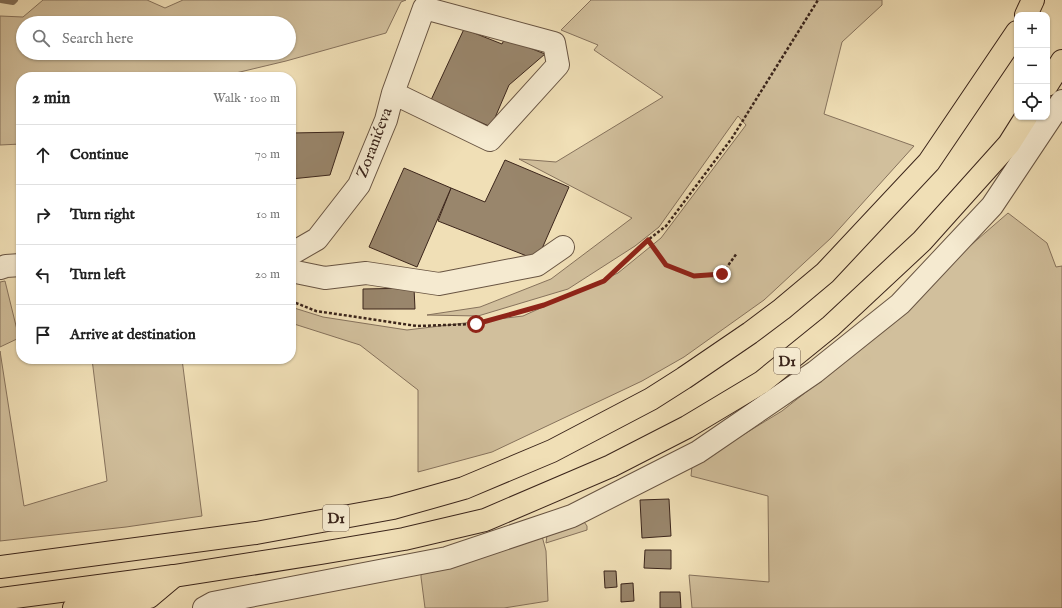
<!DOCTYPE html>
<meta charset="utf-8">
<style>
:root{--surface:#fff;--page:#f6f6f6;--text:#222;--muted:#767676;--line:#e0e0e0}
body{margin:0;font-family:"IM FELL English",serif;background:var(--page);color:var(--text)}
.controls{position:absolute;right:12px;top:12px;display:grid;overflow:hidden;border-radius:8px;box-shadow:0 1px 3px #0004}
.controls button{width:36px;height:36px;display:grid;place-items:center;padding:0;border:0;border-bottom:1px solid var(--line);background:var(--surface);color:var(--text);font:20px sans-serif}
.stop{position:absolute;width:12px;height:12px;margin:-9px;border:3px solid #8f2418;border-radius:50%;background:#fff}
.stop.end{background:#8f2418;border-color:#fff;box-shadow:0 1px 4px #0008}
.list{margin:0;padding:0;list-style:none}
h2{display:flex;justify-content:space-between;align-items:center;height:52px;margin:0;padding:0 16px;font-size:17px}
h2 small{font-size:13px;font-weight:400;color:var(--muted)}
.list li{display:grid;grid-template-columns:26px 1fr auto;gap:12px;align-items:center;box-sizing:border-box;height:60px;padding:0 16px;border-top:1px solid var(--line)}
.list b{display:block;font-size:15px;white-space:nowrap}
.list em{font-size:13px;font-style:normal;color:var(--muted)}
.icon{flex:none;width:22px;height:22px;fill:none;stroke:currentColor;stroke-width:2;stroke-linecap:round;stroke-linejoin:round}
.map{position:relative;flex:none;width:1062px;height:608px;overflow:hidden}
.search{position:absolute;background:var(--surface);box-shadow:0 1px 3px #0004;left:16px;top:16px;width:280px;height:44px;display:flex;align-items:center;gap:10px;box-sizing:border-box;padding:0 14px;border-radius:22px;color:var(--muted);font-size:15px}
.panel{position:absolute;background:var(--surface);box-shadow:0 1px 3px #0004;left:16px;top:72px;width:280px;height:292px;border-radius:16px}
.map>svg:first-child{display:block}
</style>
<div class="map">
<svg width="1062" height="608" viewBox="0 0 1062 608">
<rect width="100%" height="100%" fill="#f0dfb6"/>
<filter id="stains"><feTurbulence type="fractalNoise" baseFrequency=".005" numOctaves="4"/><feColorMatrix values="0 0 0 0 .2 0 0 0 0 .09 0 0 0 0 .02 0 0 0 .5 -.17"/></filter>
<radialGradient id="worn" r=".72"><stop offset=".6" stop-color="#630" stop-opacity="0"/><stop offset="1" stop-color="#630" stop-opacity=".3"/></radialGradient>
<g fill="#d1bf9c" stroke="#86725c" fill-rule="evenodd">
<path d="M43,0H147L165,8L183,0H406L401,2L386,33L286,61L219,77H21V144L0,145V16L23,17ZM23,23H289V53H23Z"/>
<path d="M591,0H882V5L842,42L824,114L914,146L831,238L764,300L684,357L642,381L492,452L418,472V390L360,345L291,323V307L323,317L407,330L523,316L618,273L661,238L746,125L738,116L659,227L635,246L568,289L478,316L427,315L480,307L551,279L632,218L519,159L556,162L663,97L594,50L598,45L561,30Z"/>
<path d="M1008,213L1047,243L1056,267L1062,266V608H692L689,575L769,582L768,496L691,476L692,466L782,411L895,322L956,258Z"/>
<path d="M5,281L19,338L0,347V282Z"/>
<path d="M0,351L24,506L107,481L92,359H182L202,516L126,527L0,541Z"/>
<path d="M582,519L587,526V530L546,543L547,535Z"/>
<path d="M542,536L546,551L548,601L504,608H425L421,577V570Z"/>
</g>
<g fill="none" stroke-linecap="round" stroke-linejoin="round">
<path stroke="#826f58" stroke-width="6" d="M1,0L13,2L15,0"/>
</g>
<g fill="#99866c" stroke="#3b251b">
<path d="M464,29L502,44L505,38L545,54L509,85L491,127L431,100Z"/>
<path d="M344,132L330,175L291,179V133Z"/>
<path d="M505,160L569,187L537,260L438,221L451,188L485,202Z"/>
<path d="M404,168L451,188L417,267L369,247Z"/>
<path d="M414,288L415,309H363V289Z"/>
<path d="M669,499L671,536L642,538L640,500Z"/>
<path d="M645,550H671V569L644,568Z"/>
<path d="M604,571H616L617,587L605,588Z"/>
<path d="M633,583L634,601L621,602V584Z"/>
<path d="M660,592H680L681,608H660Z"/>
</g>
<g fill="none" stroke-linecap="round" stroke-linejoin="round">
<g stroke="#685442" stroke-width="24">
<g id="minor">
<path d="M291,254L317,239L359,185L386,120L393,93L424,8L554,43L558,65L490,140L393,93"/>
<path d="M0,268L6,266L21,265"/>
<path d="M291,271L325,278L366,273L439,284L537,265L563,247"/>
<path d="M204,608L213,603L447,558L572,516L698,452L815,372L900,304L992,206L1062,101"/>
</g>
</g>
<g stroke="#3b251b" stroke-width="24">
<g id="highway">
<path d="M1026,15L1033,0"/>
<path d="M1047,85L1062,61"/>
<path d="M0,567L256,533L393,508L464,488L552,451L651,399L684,378L750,333L782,309L825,273L929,162L1017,32"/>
<path d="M0,599L174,576L321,553L404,539L485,520L611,466L687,427L762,382L831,326L922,241L1009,144L1026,117"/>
<path d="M74,608L76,606L149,597L174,576"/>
</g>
</g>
<g stroke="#3b251b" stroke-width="2.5" stroke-dasharray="3 2" stroke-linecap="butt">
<path d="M648,240L666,265L694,276L722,274L737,253"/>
<path d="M291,301L316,311L417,326L476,324L544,305L603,281L648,240L666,226L732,138L818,0"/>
</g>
<use href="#minor" stroke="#f5ead0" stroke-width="22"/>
<use href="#highway" stroke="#f0dfb6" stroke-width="22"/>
</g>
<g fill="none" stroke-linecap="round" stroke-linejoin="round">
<path stroke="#8f2418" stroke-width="5" d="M476,324L544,305L604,281L648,240L666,265L694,276L722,274"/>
</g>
<g text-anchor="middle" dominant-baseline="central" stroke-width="3.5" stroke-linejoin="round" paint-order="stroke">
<g fill="#f5ead0" stroke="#736051" stroke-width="1">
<rect x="774" y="348" width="26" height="26" rx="3"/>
<rect x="323" y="505" width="26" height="26" rx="3"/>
</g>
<g font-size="15" font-weight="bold" fill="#3b251b">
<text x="787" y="361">D1</text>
<text x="336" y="518">D1</text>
</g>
<g font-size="16" fill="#3b251b" stroke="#f5ead0">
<text transform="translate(375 143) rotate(-69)">Zoranićeva</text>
</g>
</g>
<rect width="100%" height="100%" filter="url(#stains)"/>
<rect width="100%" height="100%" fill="url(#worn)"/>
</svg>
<div class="controls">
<button>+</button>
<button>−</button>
<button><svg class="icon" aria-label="locate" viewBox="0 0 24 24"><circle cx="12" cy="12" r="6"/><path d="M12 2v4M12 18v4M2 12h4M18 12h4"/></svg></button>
</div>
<div class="stop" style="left:476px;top:324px"></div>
<div class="stop end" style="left:722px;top:274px"></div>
<div class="search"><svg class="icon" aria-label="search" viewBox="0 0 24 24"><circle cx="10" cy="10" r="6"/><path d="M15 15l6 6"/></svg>Search here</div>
<section class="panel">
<h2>2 min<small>Walk · 100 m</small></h2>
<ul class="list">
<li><svg class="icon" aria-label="ahead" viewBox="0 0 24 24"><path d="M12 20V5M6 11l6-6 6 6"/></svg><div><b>Continue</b></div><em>70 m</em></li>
<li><svg class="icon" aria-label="right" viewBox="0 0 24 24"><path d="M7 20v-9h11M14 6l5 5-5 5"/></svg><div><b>Turn right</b></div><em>10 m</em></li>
<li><svg class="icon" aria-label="left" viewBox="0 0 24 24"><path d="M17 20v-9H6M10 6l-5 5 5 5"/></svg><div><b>Turn left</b></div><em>20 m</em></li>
<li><svg class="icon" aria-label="arrive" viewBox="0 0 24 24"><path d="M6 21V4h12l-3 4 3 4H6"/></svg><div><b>Arrive at destination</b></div></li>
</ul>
</section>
</div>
